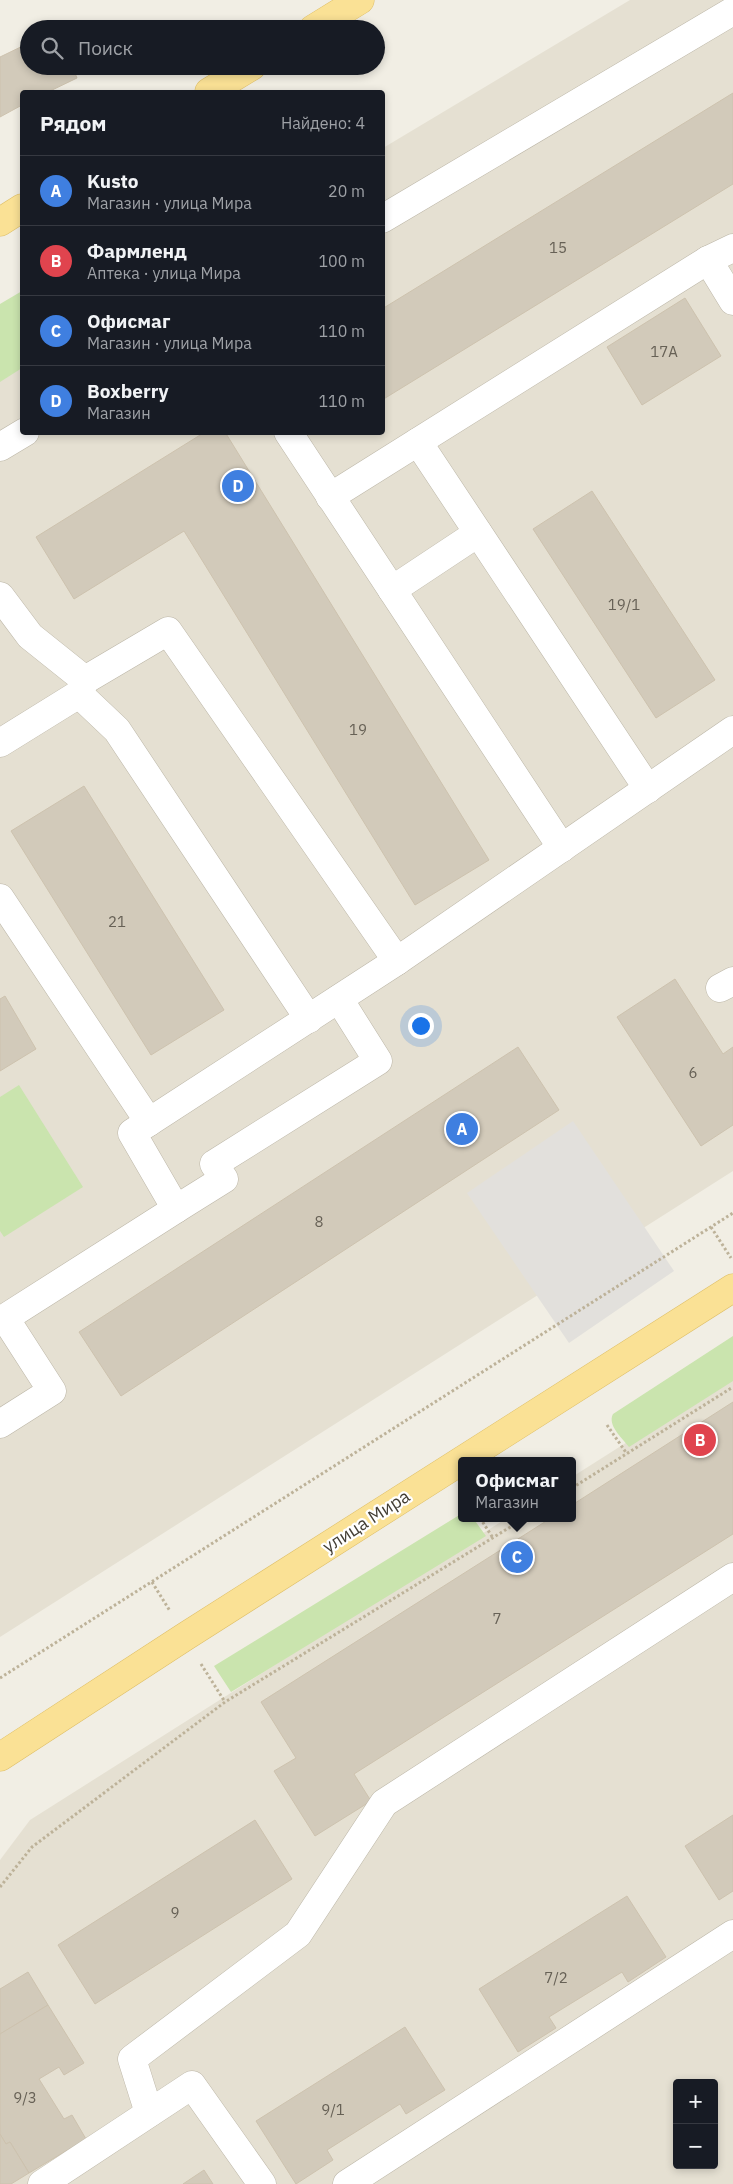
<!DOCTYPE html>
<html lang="ru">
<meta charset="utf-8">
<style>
:root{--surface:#171b24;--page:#242831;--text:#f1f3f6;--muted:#9ea1a6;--line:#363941;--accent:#f1441c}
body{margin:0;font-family:"IBM Plex Sans",sans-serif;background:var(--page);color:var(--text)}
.controls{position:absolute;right:15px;bottom:15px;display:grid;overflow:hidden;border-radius:5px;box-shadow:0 2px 8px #0003}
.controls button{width:45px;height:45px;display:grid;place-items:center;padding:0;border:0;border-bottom:1px solid var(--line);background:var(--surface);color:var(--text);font:25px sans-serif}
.you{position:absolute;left:420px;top:1025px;width:18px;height:18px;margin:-12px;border:4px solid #fff;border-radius:50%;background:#1a73e8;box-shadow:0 0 0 8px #1a73e833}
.badge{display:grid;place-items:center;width:32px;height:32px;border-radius:50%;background:var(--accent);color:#fff;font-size:16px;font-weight:700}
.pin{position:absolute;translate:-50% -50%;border:2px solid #fff;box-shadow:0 1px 5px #0006}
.popup{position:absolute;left:458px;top:1457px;width:118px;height:65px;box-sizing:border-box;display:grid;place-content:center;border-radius:5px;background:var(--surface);filter:drop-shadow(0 1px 4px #0005);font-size:16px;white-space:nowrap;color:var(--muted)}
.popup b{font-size:19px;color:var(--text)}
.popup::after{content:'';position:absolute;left:50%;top:100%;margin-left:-10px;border:10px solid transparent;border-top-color:var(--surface)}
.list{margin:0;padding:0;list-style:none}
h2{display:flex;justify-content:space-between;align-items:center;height:65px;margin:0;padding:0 20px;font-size:21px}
h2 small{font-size:16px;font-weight:400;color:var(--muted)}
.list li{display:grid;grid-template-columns:32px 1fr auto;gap:15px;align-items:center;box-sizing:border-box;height:70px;padding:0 20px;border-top:1px solid var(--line)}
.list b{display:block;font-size:19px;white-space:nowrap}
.list p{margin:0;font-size:16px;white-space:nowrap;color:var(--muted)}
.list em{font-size:16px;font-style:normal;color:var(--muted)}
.icon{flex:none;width:28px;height:28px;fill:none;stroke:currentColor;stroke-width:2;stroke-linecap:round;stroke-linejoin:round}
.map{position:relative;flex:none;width:733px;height:2184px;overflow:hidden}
.search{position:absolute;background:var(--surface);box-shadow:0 2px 8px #0003;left:20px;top:20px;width:365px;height:55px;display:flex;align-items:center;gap:12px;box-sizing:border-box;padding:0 18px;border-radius:28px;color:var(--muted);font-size:19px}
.panel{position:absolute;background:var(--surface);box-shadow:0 2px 8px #0003;left:20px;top:90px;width:365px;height:345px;border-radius:5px}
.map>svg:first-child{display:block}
</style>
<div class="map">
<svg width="733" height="2184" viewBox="0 0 733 2184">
<rect width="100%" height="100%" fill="#f1eee4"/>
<g fill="#e5e0d2" fill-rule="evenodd">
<path d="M630,0H733V1171L0,1637V377L22,364V432H382L383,148Z"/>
<path d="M733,1375V2184H0V1860L30,1820L507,1518H572V1477ZM677,2083H714V2165H677Z"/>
</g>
<g fill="#cae4ae">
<path d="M22,291V368L0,382V304Z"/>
<path d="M19,1085L83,1187L4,1237L0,1231V1097Z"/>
<path d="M733,1336V1381L629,1447C622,1438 607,1425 613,1414Z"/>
<path d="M461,1514L462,1518H473L486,1536L231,1692L214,1666Z"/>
</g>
<path fill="#e2e0dc" d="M573,1121L674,1271L569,1343L467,1193Z"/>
<g fill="#d2caba" stroke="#cdc2ae">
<path d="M29,43V66H72L77,78L48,92H22V105L0,117V57Z"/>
<path d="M733,93V184L382,400V309Z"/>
<path d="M685,298L721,356L642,405L607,347Z"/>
<path d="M205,432H225L489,860L415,905L184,531L74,599L36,537Z"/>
<path d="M592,491L715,680L656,718L533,529Z"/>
<path d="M84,786L224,1010L151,1055L11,831Z"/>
<path d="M675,979L723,1054L733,1047V1125L701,1146L617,1017Z"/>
<path d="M5,996L36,1049L0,1071V999Z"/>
<path d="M518,1047L559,1110L121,1396L79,1332Z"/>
<path d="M733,1402V1534L354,1774L371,1801L315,1836L274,1771L296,1758L261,1702L551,1518H572V1505Z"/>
<path d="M733,1815V1891L719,1900L685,1846Z"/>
<path d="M255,1820L292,1879L95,2004L58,1945Z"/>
<path d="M627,1896L666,1957L628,1982L622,1972L549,2017L556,2028L518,2052L479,1989Z"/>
<path d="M28,1972L48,2005L0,2034V1989Z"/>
<path d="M48,2005L84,2063L64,2075L59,2067L39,2079L64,2119L72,2115L86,2139L29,2173L10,2142L6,2144L0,2134V2034Z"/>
<path d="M405,2027L445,2090L406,2114L400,2104L327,2150L333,2160L296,2184L256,2121Z"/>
<path d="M0,2134L6,2144L10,2142L29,2173L11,2184H0Z"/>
<path d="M204,2170L213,2184H183Z"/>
</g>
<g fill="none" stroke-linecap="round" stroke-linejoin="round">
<g stroke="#bcb6a7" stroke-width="29">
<g id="minor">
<path d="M382,219L733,11"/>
<path d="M708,260L733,301"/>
<path d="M288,432L562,848"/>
<path d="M418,442L648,789"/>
<path d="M0,447L25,432"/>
<path d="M330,497L708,260L733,248"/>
<path d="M392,590L478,533"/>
<path d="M0,596L30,636L85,680L168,631L397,961"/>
<path d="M85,680L79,694L117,730L309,1019"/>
<path d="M0,743L79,694"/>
<path d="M0,898L149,1122"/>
<path d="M720,988L733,981"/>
<path d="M176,1209L224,1179L214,1164L378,1061L339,999"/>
<path d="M0,1424L52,1391L5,1318L176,1209L132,1133L397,961L733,730"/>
<path d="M149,2113L132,2059L298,1934L384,1803L733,1577"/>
<path d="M42,2184L192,2085L262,2184"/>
<path d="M347,2184L733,1934"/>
</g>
</g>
<g stroke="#debe66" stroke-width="29">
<g id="major">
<path d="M313,29L360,0"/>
<path d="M209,92L252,66"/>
<path d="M0,222L22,208"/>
<path d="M0,1757L186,1636L733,1288"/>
</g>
</g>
<g stroke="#bdb299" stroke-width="3" stroke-dasharray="2.5 2.5" stroke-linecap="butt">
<path d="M711,1227L731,1258"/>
<path d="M607,1425L627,1454"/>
<path d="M572,1488L733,1387"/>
<path d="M480,1518L493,1538"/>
<path d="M152,1582L170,1611"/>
<path d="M201,1664L225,1702"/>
<path d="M0,1678L733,1213"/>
<path d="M0,1887L32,1847L225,1702L525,1518"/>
</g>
<use href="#minor" stroke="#fff" stroke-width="28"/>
<use href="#major" stroke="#fae195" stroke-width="28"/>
</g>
<g text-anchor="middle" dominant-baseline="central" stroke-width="4.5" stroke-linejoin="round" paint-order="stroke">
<g font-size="15" fill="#676156">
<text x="558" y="247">15</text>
<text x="664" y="351">17А</text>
<text x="624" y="604">19/1</text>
<text x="358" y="729">19</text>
<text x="117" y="921">21</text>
<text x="693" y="1072">6</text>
<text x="319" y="1221">8</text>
<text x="497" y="1618">7</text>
<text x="175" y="1912">9</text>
<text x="556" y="1977">7/2</text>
<text x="25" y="2097">9/3</text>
<text x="333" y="2109">9/1</text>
</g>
<g font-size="18" fill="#433e34" stroke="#fff">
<text transform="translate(366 1521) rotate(-33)">улица Мира</text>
</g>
</g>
</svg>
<div class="controls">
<button>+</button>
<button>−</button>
</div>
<div class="you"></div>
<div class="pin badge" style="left:462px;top:1129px;background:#3f7fe0">A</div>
<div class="pin badge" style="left:700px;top:1440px;background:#e0444e">B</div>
<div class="pin badge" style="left:517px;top:1557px;background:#3f7fe0">C</div>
<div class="popup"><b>Офисмаг</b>Магазин</div>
<div class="pin badge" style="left:238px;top:486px;background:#3f7fe0">D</div>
<div class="search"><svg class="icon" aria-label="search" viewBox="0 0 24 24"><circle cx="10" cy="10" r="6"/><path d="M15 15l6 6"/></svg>Поиск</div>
<section class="panel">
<h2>Рядом<small>Найдено: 4</small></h2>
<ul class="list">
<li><span class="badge" style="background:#3f7fe0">A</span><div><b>Kusto</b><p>Магазин · улица Мира</p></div><em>20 m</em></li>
<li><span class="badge" style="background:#e0444e">B</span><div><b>Фармленд</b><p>Аптека · улица Мира</p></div><em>100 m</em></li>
<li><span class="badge" style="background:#3f7fe0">C</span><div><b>Офисмаг</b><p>Магазин · улица Мира</p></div><em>110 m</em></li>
<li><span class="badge" style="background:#3f7fe0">D</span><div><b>Boxberry</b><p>Магазин</p></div><em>110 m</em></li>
</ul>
</section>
</div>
